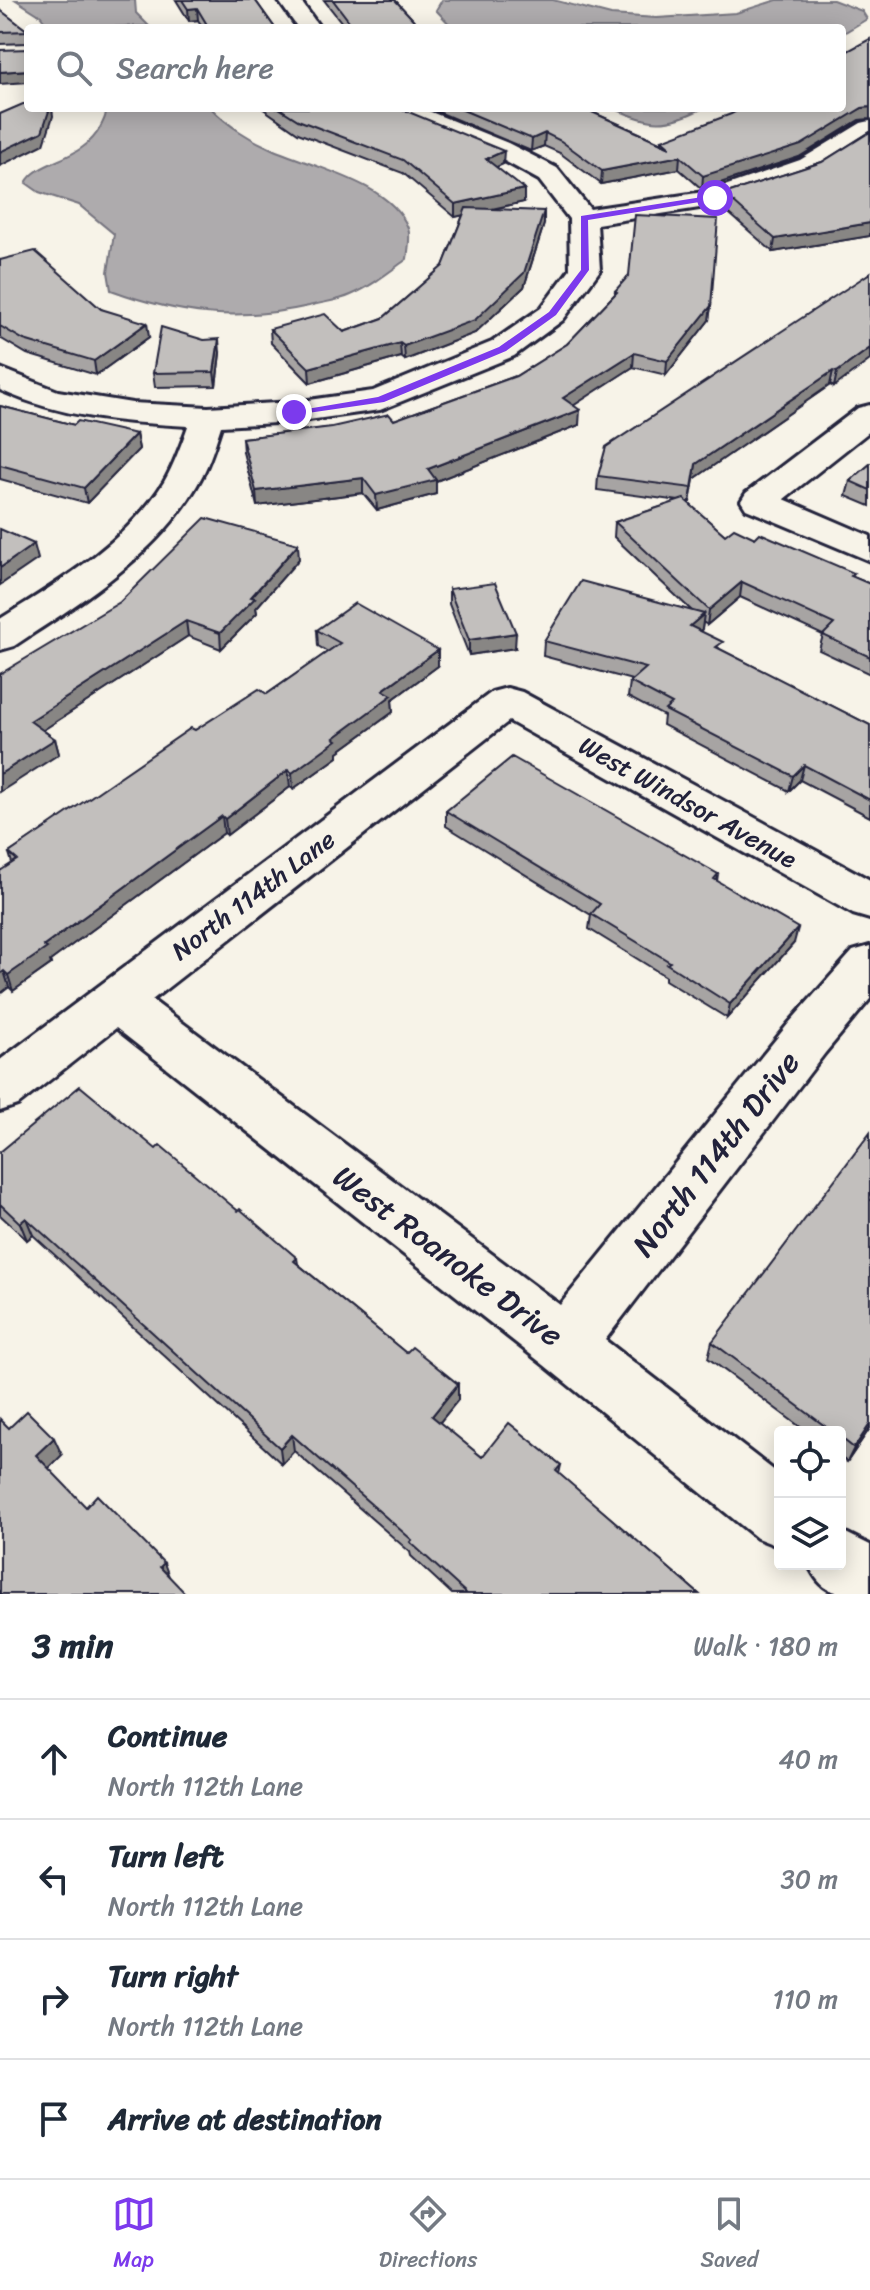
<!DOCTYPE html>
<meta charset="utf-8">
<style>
:root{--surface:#fff;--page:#f6f6f7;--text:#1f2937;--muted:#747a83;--line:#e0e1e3;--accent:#7c3aed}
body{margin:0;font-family:Sriracha,sans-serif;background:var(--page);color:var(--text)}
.controls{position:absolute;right:24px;bottom:24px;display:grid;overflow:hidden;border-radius:8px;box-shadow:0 4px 20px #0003}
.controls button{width:72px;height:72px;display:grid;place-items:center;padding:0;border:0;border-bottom:2px solid var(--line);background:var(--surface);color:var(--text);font:40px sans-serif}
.stop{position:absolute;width:24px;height:24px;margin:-18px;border:6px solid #7c3aed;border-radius:50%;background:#fff}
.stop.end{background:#7c3aed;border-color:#fff;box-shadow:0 2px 8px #0008}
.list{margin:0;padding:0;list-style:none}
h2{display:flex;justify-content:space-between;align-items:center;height:104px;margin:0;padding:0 32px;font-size:34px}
h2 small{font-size:26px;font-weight:400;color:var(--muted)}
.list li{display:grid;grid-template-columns:52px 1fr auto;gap:24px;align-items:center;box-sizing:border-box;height:120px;padding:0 32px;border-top:2px solid var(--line)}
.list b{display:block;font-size:30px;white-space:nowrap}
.list p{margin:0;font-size:26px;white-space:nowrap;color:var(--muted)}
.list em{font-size:26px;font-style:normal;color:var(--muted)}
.icon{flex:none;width:44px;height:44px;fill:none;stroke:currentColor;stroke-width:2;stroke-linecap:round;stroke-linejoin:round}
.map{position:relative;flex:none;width:870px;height:1594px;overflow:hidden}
.search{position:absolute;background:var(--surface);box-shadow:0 4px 20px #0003;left:24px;right:24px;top:24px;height:88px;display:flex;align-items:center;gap:20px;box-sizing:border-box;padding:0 28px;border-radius:8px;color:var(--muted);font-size:30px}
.sheet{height:584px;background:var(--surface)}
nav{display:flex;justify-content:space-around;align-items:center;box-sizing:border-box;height:112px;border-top:2px solid var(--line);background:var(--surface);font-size:22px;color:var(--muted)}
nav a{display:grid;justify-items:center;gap:4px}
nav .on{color:var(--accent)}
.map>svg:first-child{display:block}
</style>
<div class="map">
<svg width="870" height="1594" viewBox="0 0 870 1594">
<rect width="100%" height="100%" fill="#f7f3e8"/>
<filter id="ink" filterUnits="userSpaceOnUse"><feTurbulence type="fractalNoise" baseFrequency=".0125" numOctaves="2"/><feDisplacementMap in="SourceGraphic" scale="16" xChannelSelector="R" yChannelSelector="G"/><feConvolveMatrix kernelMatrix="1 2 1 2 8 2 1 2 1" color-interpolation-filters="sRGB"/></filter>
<g filter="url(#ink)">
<g fill="#aeabad" stroke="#76747f" stroke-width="2">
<path d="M16,0H135L136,13L149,26L49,28L41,16Z"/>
<path d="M442,0H553L611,15L657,18L736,13L777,0H833L862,11L867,19L842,34V28H453L436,10Z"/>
<path d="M105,108H211C227,125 251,140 272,149C312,167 391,183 408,228C411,236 408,250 407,259C389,272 372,286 351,295C338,301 323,302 309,306C238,322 179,315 111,290L108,272L114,234L79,205L39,192L26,183C38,159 83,162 101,126C104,119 107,116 105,108Z"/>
<path d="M613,108H703C666,127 651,125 613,108Z"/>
</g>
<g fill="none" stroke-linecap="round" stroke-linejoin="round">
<g stroke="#22223b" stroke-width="6">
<g id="street">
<path d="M278,0H300L320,28H298Z"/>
<path d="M387,108H421L508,143L557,168L590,209L710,191L800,160L861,123L870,121V139L818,172L725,204L597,224L600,270L563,320L514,356L380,410L294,422L221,426C215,444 210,462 201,478C161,554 83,600 14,646L0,650V619C59,582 126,543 164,482C174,465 181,445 188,426C120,422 63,418 0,390V368L58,391L132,403L208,407L294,402L373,391L492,342L541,308L570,269L569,219L539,180L490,153L390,113Z"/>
<path d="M870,405V431L784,499L870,536V561L746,509L741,501L746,493L858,408Z"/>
<path d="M507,688L522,692L870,880V919L853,914L509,721L152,1000L560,1305L789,1023L853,951L870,946V999L825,1053L605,1340L780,1475V1547L757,1538L544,1365L116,1028L18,1105L0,1111V1060L492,692Z"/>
<path d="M840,1530L870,1545V1594C833,1594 823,1594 808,1564H840Z"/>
</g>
</g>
<use href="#street" fill="#f7f3e8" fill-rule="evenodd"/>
</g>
<g fill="#a7a4a3" stroke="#22223b" stroke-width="2">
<path d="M176,0H255L275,28H203L198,20L189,21Z"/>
<path d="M324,0H395L421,28H346Z"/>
<path d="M0,10L28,31V43L0,44Z"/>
<path d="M262,108H399L503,164L496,167L524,202L493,209L544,224L524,287L475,333L405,360L401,357L310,383L271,343L270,329L344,332L383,318L443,266L463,215L455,217L403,173L298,133Z"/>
<path d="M429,108H583L662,143V140L859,120L799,157L702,189L679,169L601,184L560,153L544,146L531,151Z"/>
<path d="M870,132V236L773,252L722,207L724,194L822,162Z"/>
<path d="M0,260L101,309L149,337L96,375L27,354L0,338Z"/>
<path d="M870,273L834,387L830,385L694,479L690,502H687L725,535L755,538L870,584V674L819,650L823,635L740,597L707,625L703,622L702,629L700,631L721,650L870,725V817L800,780L789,791L663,725L664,716L628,697L630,682L632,680L543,656L544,641L692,611L614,537L615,522L679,501L597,490L598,476Z"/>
<path d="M615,291L711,306L709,320L666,375L633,367L573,405L579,425L436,481V494L377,510L363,493L257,506L243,452L242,438L394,420L516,376L567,344L615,294Z"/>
<path d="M220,353L216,386L155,387L153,373Z"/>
<path d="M0,406L74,425L136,434L139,449L87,503L0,479Z"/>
<path d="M870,464V506L846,496L850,481Z"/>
<path d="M299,559L256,608L257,613L221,649L188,636L43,730L55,739L59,754L0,674Z"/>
<path d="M449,589L515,648L469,655L449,604Z"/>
<path d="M317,630L438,666L392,700L393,712L338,752V757L293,789L290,787L227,835L224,833L50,961L51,964L13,991L9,987L0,994L12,863L9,853L195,730L267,694L328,652L318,646Z"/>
<path d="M446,811L718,874L717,881L794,943L727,1018L665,980V976L589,929L591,915L446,826Z"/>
<path d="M156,1149L238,1211L297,1258L298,1264L406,1353L458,1384V1400L439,1423L482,1457L561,1465L559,1474L699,1594H452L411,1556L410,1552L294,1451L282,1464L33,1235L27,1240L0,1215V1152Z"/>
<path d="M712,1342L870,1428L847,1462L840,1457V1432H807L708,1358Z"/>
</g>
<g fill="#888684" stroke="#22223b" stroke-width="2">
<path d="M197,8L198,20L189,21L188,9Z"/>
<path d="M28,70V82L0,84V72Z"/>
<path d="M870,107V119L859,120L799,157L702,189L703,176L862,108Z"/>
<path d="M50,108H52L53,116L44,144L0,166V152Z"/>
<path d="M545,133L544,146L531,151L532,139Z"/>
<path d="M504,151L503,164L486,172V159Z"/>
<path d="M680,156L679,169L601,184L602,171Z"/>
<path d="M524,189V202L455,217V204Z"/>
<path d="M544,211V224L524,287L475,333L405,360L404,346Z"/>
<path d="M870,223V236L773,252L775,239Z"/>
<path d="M711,306L709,320L666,375L667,361Z"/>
<path d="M147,323L149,337L96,375L94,361Z"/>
<path d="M219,339L220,353L216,386L214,372Z"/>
<path d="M400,343L401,357L310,383L309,368Z"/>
<path d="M870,348V360L834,387L837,372Z"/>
<path d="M634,353L633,367L562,413L563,398Z"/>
<path d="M833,371L830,385L694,479L690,502L696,464Z"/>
<path d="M580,410L579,425L436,481V494L377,510L376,495L428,469Z"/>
<path d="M136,434L139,449L87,503L84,488Z"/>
<path d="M363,478V493L257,506L256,491Z"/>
<path d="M34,544L38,559L0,585V568Z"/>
<path d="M298,544L299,559L256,608L257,613L221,649L220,633Z"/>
<path d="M742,582L740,597L707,625L709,610Z"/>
<path d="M704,614L702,629L688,641L690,626Z"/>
<path d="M186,621L188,636L34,736L30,721Z"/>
<path d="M516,633L515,648L469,655V640Z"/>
<path d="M438,650V666L392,700L393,712L338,752V757L293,789L292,773L334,738L383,690Z"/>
<path d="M55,739L59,754L0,792V774Z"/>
<path d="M804,765L800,780L789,791L793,776Z"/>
<path d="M288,770L290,787L227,835L225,819Z"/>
<path d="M222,816L224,833L50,961L51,964L13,991L8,975L44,946Z"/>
<path d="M798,928L794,943L727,1018L730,1004Z"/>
<path d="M4,971L9,987L0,994V974Z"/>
<path d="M26,1218L33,1235L27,1240L20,1223Z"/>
<path d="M458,1384V1400L432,1432V1416Z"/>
<path d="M870,1424V1428L847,1462L854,1448Z"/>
<path d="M292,1435L294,1451L282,1464L280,1448Z"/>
<path d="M54,1438L62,1455L44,1473L36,1455Z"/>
<path d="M164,1563L170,1579L160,1567Z"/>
</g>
<g fill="#c2bfbd" stroke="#22223b" stroke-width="2">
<path d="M182,0H255L275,28H209L197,8L188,9Z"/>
<path d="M333,0H395L421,28H358L352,25Z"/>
<path d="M0,10L28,31L0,32Z"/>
<path d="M870,39V107L862,108L801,145L703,176L680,156L602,171L561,141L545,133L532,139L458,108H583L670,147L662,140L731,114L742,108H842V54Z"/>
<path d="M28,49V70L0,72V50Z"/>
<path d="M23,104H28V108H50L42,132L0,152V114Z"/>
<path d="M279,108H399L504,151L486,159L524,189L455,204L403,160L298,120Z"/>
<path d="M870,132V223L775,239L724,194L822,162Z"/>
<path d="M466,208L544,211L524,273L475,320L404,346L400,343L309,368L270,329L325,314L344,332L383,318L443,266Z"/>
<path d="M635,215L718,219L711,306L667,361L634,353L563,398L580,410L428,469L436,480L376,495L363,478L256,491L242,438L332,427L389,414L394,420L516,376L567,344L617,292L615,291L629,275Z"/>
<path d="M35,251L101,309L147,323L94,361L24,340L0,326V260Z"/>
<path d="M870,273V348L837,372L833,371L696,464L692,488L598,476L606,447Z"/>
<path d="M161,327L204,340L219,339L214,372L153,373Z"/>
<path d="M0,406L74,425L78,421L136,434L84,488L0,465Z"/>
<path d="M870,464V490L850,481Z"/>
<path d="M684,499L725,535L734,528L755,538L760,533L854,573L851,576L870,584V657L823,635L834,624L742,582L709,610L615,522Z"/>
<path d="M205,518L298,544L251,597L255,598L220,633L186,621L30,721L55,739L0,774V674L120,602Z"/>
<path d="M0,529L34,544L0,568Z"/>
<path d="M581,581L704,614L690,626L723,642L716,647L870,725V800L804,765L793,776L665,710L672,704L630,682L646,668L544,641Z"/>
<path d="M495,583L516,633L469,640L449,589Z"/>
<path d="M355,603L438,650L383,690L392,695L334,738L337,740L292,773L288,770L225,819L222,816L44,946L47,948L8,975L4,971L0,974V871L17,860L9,853L191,728L195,730L259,689L267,694L340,643L317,630Z"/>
<path d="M512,757L718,874L714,879L798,928L730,1004L667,964L670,962L591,914L600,904L446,811Z"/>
<path d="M80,1086L156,1149L160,1145L238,1211L240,1209L297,1258L294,1261L406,1353L412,1347L458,1384L432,1416L482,1457L509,1423L561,1465L556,1471L699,1594H467L410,1542L412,1540L292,1435L280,1448L26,1218L20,1223L0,1204V1152Z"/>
<path d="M870,1133V1424L854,1448L840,1437V1432H833L712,1342Z"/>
<path d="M27,1411L54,1438L36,1455L86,1507L97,1495L164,1563L160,1567L186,1594H0V1419L9,1428Z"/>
</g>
</g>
<path fill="#7c3aed" d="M715,195L718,199L588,220L589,270L556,315L506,351L384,402L294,415L289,412L378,397L499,347L549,312L581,270V216Z"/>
<g text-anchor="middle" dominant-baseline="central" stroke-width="6" stroke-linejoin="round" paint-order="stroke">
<g font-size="26" fill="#22223b" stroke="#f7f3e8">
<text transform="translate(688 802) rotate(29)">West Windsor Avenue</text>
<text transform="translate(253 895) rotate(-37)">North 114th Lane</text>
</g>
<g font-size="32" fill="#22223b" stroke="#f7f3e8">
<text transform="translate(716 1154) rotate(-52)">North 114th Drive</text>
<text transform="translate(448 1256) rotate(37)">West Roanoke Drive</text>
</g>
</g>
</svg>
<div class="controls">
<button><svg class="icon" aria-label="locate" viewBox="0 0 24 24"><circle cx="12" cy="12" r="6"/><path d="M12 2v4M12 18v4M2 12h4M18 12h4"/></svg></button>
<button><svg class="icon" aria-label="layers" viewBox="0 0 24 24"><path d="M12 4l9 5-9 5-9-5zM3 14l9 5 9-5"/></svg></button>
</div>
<div class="stop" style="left:715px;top:198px"></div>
<div class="stop end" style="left:294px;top:412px"></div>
<div class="search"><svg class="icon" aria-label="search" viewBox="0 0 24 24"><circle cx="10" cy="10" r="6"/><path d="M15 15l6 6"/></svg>Search here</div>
</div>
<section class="sheet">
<h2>3 min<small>Walk · 180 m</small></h2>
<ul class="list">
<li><svg class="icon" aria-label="ahead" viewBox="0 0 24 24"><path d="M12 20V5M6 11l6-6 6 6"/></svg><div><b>Continue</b><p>North 112th Lane</p></div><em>40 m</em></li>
<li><svg class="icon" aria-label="left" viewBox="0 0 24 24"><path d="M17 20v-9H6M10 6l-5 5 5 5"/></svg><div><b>Turn left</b><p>North 112th Lane</p></div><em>30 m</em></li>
<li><svg class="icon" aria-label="right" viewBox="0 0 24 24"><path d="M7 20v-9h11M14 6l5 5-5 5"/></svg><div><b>Turn right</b><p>North 112th Lane</p></div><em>110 m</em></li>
<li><svg class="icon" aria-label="arrive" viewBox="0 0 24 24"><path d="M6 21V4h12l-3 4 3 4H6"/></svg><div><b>Arrive at destination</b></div></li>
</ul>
</section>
<nav>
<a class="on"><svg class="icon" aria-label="map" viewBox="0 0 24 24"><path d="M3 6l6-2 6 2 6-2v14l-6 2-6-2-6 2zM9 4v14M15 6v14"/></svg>Map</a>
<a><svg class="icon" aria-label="directions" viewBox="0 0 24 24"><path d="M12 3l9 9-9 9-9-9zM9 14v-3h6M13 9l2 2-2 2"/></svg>Directions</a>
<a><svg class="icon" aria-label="saved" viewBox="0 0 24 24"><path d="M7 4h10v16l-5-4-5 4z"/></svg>Saved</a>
</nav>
